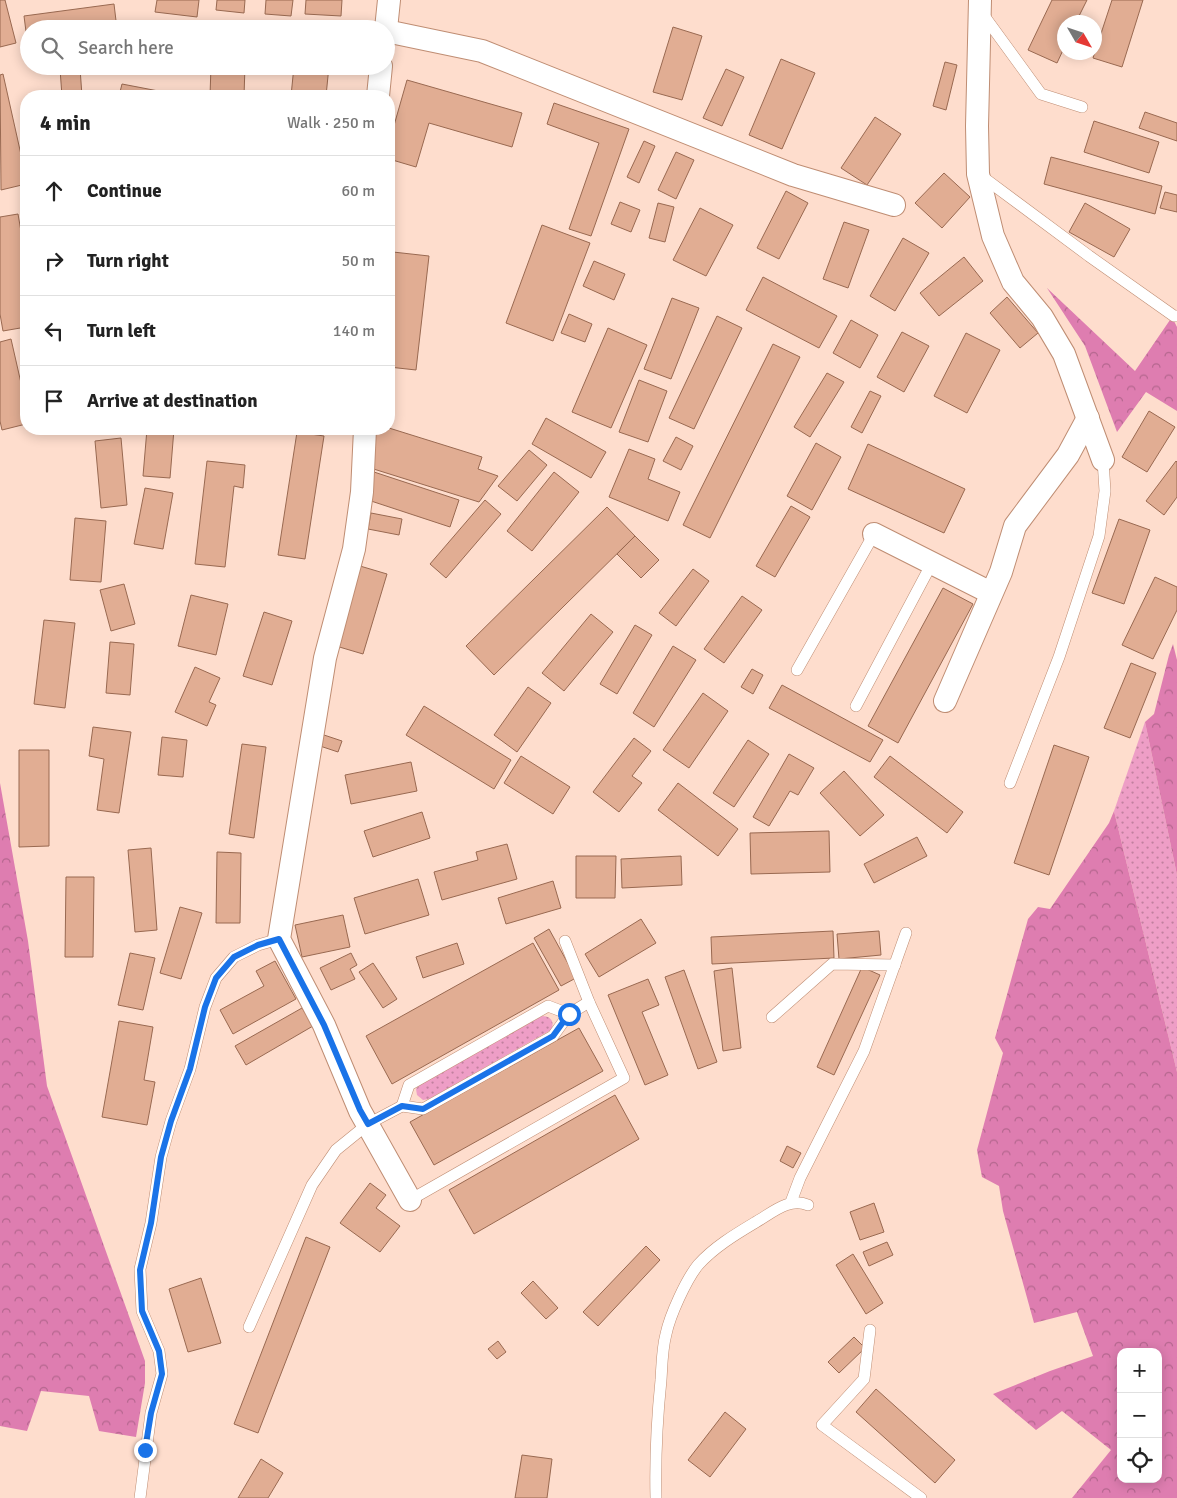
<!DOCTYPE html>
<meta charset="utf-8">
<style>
:root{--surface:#fff;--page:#f6f6f6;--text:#222;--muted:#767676;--line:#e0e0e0}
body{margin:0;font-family:Signika,sans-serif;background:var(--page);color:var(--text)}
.controls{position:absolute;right:15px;bottom:15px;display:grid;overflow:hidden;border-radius:10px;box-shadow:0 2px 12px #0003}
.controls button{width:45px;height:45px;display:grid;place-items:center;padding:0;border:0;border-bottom:1px solid var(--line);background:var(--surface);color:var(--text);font:25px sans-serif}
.compass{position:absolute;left:1057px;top:15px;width:45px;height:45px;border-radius:50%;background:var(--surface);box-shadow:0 2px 12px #0003;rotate:129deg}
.stop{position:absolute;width:15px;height:15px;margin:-11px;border:4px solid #1a73e8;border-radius:50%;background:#fff}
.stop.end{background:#1a73e8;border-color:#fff;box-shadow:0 1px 5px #0008}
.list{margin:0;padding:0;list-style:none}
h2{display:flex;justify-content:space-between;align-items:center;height:65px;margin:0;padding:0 20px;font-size:21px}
h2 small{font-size:16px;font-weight:400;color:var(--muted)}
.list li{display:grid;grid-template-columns:32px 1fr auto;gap:15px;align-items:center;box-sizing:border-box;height:70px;padding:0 20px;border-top:1px solid var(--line)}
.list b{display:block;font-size:19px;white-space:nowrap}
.list em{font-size:16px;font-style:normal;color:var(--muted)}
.icon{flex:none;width:28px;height:28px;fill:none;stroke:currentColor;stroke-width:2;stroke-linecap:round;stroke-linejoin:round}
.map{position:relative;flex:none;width:1177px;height:1498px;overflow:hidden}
.search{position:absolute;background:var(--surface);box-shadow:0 2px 12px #0003;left:20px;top:20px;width:375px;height:55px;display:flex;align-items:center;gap:12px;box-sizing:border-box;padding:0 18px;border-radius:28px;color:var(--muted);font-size:19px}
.panel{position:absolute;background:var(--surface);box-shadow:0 2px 12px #0003;left:20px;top:90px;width:375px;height:345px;border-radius:20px}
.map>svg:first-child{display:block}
</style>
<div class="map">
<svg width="1177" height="1498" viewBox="0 0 1177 1498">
<defs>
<pattern id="grass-dots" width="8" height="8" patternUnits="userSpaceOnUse" patternTransform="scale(1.25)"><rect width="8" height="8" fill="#ee9ec6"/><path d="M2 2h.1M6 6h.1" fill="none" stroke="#c1809f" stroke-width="1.8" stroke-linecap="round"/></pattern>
<pattern id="forest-crowns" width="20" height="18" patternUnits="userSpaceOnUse" patternTransform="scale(1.25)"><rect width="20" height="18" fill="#de7db0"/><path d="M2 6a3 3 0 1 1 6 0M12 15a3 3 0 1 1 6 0" fill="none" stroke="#b4668e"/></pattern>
</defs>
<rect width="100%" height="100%" fill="#feddcd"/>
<g fill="url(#grass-dots)">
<path d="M1145,722L1177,875V1072L1114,811Z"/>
<path d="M542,1016C551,1016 555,1022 551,1030L429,1099L423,1100L417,1095L416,1089L420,1084Z"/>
</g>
<g fill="url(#forest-crowns)" fill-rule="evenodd">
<path d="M1047,288L1135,371L1172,317L1177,327V411L1146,392L1117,432L1085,346Z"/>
<path d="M1173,644L1177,660V875L1145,722L1154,714L1169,655Z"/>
<path d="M0,783L28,941L47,1086L145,1361V1383L136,1437L99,1431L89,1396L41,1391L27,1431L0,1426Z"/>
<path d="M1114,811L1177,1072V1498H1072L1111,1450L1062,1411L1036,1430L993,1394L1050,1371L1093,1356L1077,1312L1034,1323L1003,1211L999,1186L982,1177L977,1150L1003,1053L995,1038L1028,919L1038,907L1050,909L1109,823ZM1121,1352H1158V1479H1121Z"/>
</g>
<g fill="#e1ad93" stroke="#996951">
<path d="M0,0H5L16,43L0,47Z"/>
<path d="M157,0H199L197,17L155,12Z"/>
<path d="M217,0H245L244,13L216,10Z"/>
<path d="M266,0H293L291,16L265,14Z"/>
<path d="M306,0H342L341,16L305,14Z"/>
<path d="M1052,0H1087L1076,22H1064V48L1057,63L1028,50Z"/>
<path d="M1112,0H1143L1122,67L1093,58Z"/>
<path d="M114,4L117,29H29V55L24,16Z"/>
<path d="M673,27L702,36L682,100L653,92Z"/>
<path d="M781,59L815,73L782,149L749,135Z"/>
<path d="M945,62L957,65L946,110L933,106Z"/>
<path d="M211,66H245L244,96H210Z"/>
<path d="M294,66H329L326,96H291Z"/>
<path d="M80,68L82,96H62L60,69Z"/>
<path d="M726,69L744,77L722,126L703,118Z"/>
<path d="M3,74L26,177V184L1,190L0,75Z"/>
<path d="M407,80L522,113L512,147L429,123L416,167L389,159V143Z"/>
<path d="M122,84L174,94L173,96H119Z"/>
<path d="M554,103L629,129L591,236L569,229L599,143L547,124Z"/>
<path d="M1145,112L1177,123V141L1139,128Z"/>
<path d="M875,117L901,134L867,185L841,168Z"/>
<path d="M1094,121L1159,142L1149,173L1084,152Z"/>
<path d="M644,141L655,146L639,183L627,177Z"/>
<path d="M676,152L694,160L676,199L658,190Z"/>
<path d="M1051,157L1162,186L1155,214L1044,184Z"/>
<path d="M944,173L970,197L942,228L915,203Z"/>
<path d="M786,191L808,203L779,259L757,248Z"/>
<path d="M1165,192L1177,195V212L1160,208Z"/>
<path d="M620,202L640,210L631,232L611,224Z"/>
<path d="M658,203L674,207L665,242L649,238Z"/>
<path d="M1085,203L1130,229L1114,257L1069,232Z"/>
<path d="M700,208L733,225L706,276L673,260Z"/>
<path d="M18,214L26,260V327L3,331L0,314V217Z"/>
<path d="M844,222L869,230L848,288L823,279Z"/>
<path d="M542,225L590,243L553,341L506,323Z"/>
<path d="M903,238L929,253L895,311L870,296Z"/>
<path d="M393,252L429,256L416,370L389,367V287Z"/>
<path d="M964,257L983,281L939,316L920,293Z"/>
<path d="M594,261L625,274L614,300L583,286Z"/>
<path d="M763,277L837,316L819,348L746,310Z"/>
<path d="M1007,297L1038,333L1020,348L990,313Z"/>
<path d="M672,298L699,308L671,379L644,369Z"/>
<path d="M569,314L592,324L585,342L561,333Z"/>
<path d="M717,316L742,328L694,429L669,418Z"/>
<path d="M851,320L878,335L860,368L833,353Z"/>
<path d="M608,328L647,345L611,428L572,412Z"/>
<path d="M902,332L929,346L904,392L877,377Z"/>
<path d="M966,333L1000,350L967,413L934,396Z"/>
<path d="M11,339L26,405V424L2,430L0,421V342Z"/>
<path d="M773,344L800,357L710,538L683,525Z"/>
<path d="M827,373L844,382L810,437L794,427Z"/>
<path d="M639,380L667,391L648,442L619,432Z"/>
<path d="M870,391L881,396L862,433L851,427Z"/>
<path d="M1149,411L1175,427L1147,472L1122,457Z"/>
<path d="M546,418L606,452L591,478L532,444Z"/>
<path d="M389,428L482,457L478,469L498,476L479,502L364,466L376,429Z"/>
<path d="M147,429H174L170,478L143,476Z"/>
<path d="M297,432L324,436L305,559L278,555Z"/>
<path d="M676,437L693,446L681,470L663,461Z"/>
<path d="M121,438L127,505L101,508L95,441Z"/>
<path d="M816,443L841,457L812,510L787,496Z"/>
<path d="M868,444L965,489L944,533L848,489Z"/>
<path d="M629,449L655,459L648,479L680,492L668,521L609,497Z"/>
<path d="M529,450L547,465L517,501L498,486Z"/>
<path d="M207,461L245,465L243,488L234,486L225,567L195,564Z"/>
<path d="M1176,461L1177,462V497L1164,515L1146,501Z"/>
<path d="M374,472L459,500L450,527L365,499Z"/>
<path d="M554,472L579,492L532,551L507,531Z"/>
<path d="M145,488L173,493L163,549L134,544Z"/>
<path d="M485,500L501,514L446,578L430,564Z"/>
<path d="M791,506L810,517L775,577L756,566Z"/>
<path d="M607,507L635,536L494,675L466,646Z"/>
<path d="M371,513L402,519L399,535L368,529Z"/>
<path d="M75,518L106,521L101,582L70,580Z"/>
<path d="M1119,519L1150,530L1124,604L1092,593Z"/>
<path d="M635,536L659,560L641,578L617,554Z"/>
<path d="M360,566L387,574L363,654L336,646Z"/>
<path d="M693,569L709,581L676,626L659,613Z"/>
<path d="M1155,577L1177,587V610L1153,659L1122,645Z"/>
<path d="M124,584L135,624L111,631L100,590Z"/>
<path d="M943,588L973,604L898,743L868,726Z"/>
<path d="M191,595L228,604L216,655L178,646Z"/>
<path d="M742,596L762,610L724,663L704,649Z"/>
<path d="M264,612L292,621L272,685L243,676Z"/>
<path d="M591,614L613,632L564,691L542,673Z"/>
<path d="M44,620L75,623L65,708L34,704Z"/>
<path d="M635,625L652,635L617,694L600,684Z"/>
<path d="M110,642L134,644L130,695L106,693Z"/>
<path d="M673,646L696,660L654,727L633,713Z"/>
<path d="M1131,663L1156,673L1130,738L1104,728Z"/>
<path d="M195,667L220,678L209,702L216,705L207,726L175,712Z"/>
<path d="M752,669L763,675L753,694L741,687Z"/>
<path d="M782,685L883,740L870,762L769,708Z"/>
<path d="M528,687L551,703L517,752L494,735Z"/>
<path d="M703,693L728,711L689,768L663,750Z"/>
<path d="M424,706L511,760L494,789L406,735Z"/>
<path d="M93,727L131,732L119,813L97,810L104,759L89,756Z"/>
<path d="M321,734L342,741L338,752L317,745Z"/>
<path d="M162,737L187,740L183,777L158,775Z"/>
<path d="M634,738L651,751L632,776L642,783L619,812L593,792Z"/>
<path d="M748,740L769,754L734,807L713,793Z"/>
<path d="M242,744L266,747L254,838L229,834Z"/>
<path d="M1054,745L1089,757L1049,875L1014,863Z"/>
<path d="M19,750H49V846L19,847Z"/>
<path d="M789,754L814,768L798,795L790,791L769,826L753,817Z"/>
<path d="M521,756L570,787L553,814L504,783Z"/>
<path d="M890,756L963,812L947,833L874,777Z"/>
<path d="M411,762L417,791L351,804L345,775Z"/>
<path d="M844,771L884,815L860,836L820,793Z"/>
<path d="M678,783L738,829L718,856L658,810Z"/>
<path d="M422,812L430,838L373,857L364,831Z"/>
<path d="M829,831L830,872L751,874L750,833Z"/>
<path d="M917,837L927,856L874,883L864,864Z"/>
<path d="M507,844L517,879L442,900L434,872L478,860L476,852Z"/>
<path d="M151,848L157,930L135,932L128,850Z"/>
<path d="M217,852L241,853L240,923H216Z"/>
<path d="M576,856H616L615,898H576Z"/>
<path d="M681,856L682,885L622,888L621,859Z"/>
<path d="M66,877H94L93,957H65Z"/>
<path d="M418,879L429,915L365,934L354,898Z"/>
<path d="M553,881L561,908L506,924L498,898Z"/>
<path d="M180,907L202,913L181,979L160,973Z"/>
<path d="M343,915L350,947L302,957L295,925Z"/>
<path d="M641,919L656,943L599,977L585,954Z"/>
<path d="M549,929L576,978L561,986L534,938Z"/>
<path d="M833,931L834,958L712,964L711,937Z"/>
<path d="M879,931L881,955L839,959L837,934Z"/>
<path d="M457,943L464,964L423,978L416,957Z"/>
<path d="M533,943L559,990L392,1084L366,1036Z"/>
<path d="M130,953L155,958L143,1010L118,1005Z"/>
<path d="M351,953L357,965L350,969L355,979L331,990L320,968Z"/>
<path d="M275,961L296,999L233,1034L220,1010L264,986L256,971Z"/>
<path d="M373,963L397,999L383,1008L359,972Z"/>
<path d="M862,967L880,975L834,1075L817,1067Z"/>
<path d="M732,968L741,1048L723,1051L714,971Z"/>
<path d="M684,970L717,1062L698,1069L665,977Z"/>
<path d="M648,979L659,1005L642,1012L668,1075L645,1085L608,995Z"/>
<path d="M302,1008L313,1026L246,1065L235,1046Z"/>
<path d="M119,1021L153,1027L144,1080L155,1082L147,1125L102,1117Z"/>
<path d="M579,1028L603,1071L434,1165L410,1122Z"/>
<path d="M615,1095L639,1139L474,1234L449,1190Z"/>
<path d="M787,1146L801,1153L793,1168L780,1161Z"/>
<path d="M370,1183L386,1195L376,1208L400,1226L380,1252L340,1223Z"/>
<path d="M874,1203L884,1232L860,1240L850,1212Z"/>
<path d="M306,1237L330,1247L258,1433L234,1424Z"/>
<path d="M887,1242L893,1255L869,1266L863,1252Z"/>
<path d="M646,1246L660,1260L598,1326L583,1312Z"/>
<path d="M853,1254L883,1303L866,1314L836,1265Z"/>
<path d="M201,1278L221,1343L188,1352L169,1289Z"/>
<path d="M533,1281L558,1308L546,1319L521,1293Z"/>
<path d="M854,1337L865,1348L839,1373L828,1362Z"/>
<path d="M498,1341L506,1352L497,1359L488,1349Z"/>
<path d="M876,1389L955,1460L935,1483L856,1412Z"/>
<path d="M725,1412L746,1429L710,1477L688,1460Z"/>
<path d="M522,1455L552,1459L547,1498H515Z"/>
<path d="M261,1459L283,1473L268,1498H238Z"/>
</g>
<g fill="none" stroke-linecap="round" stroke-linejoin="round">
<g stroke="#bf8d73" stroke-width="12">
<g id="lane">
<path d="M982,13L1041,94L1082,107"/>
<path d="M980,175L1089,256L1174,316H1177"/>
<path d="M797,670L874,534"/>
<path d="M856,706L932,563"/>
<path d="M1010,783L1059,657L1099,536L1105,491L1103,460"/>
<path d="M548,1006L569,1014L553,1036L423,1109L402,1106L409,1085Z"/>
<path d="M569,1014L589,1002"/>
<path d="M772,1017L832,964L895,965"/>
<path d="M410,1200L624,1078L589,1002L565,941"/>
<path d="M791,1202L800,1178L864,1051L906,933"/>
<path d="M249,1327L312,1185L336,1150L368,1124L402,1106"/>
<path d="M870,1330L864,1379L822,1425L921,1498"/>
<path d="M140,1498L151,1413L162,1374L159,1351L142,1311L140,1269L151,1223L161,1157L171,1121L190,1069L205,1007L216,978L234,957L258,945L279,939"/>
<path d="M656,1498C655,1458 657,1419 661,1380C662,1365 662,1349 666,1334C670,1315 686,1280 698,1265C714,1247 736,1234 756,1222C772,1213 789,1197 808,1205"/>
</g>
</g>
<g stroke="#bf8d73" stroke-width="24">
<g id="street">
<path d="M980,0L977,126L978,174L993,236L1013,282L1042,317L1064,354L1103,460"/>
<path d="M386,29L389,0"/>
<path d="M386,31L482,51L793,175L894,205"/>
<path d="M378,96L381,66"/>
<path d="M365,429L362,492L354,549L325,658L279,939L324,1025L360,1111L410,1200"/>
<path d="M874,534L991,593"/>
<path d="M945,701L1001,572L1015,526L1068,455L1088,418"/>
</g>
</g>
<use href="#lane" stroke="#fff" stroke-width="11"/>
<use href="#street" stroke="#fff" stroke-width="22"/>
</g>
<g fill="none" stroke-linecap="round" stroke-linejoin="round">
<path stroke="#1a73e8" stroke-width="6" d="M145,1450L151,1413L162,1374L159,1351L142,1311L140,1270L151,1223L161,1157L171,1121L190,1069L205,1007L216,978L234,957L258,945L279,939L324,1025L360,1110L368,1124L402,1106L423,1109L553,1036L569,1014"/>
</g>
</svg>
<div class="controls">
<button>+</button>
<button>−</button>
<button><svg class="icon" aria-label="locate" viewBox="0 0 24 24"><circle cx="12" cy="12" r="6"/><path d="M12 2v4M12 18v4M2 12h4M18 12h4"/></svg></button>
</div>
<svg class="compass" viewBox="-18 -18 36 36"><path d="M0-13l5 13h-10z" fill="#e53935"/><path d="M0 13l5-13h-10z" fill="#767676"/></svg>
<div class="stop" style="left:569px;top:1014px"></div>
<div class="stop end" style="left:145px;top:1450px"></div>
<div class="search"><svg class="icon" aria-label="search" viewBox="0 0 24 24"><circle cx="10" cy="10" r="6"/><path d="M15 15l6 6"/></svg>Search here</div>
<section class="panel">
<h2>4 min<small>Walk · 250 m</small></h2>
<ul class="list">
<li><svg class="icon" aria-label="ahead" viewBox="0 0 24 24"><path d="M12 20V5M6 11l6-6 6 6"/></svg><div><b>Continue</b></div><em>60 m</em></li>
<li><svg class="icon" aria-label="right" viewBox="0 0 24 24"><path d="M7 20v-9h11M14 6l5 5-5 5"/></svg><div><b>Turn right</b></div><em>50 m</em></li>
<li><svg class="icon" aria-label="left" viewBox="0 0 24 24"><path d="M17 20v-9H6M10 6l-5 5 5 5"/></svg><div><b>Turn left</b></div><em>140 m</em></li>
<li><svg class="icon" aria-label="arrive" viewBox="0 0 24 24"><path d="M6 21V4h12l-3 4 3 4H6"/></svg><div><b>Arrive at destination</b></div></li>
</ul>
</section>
</div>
